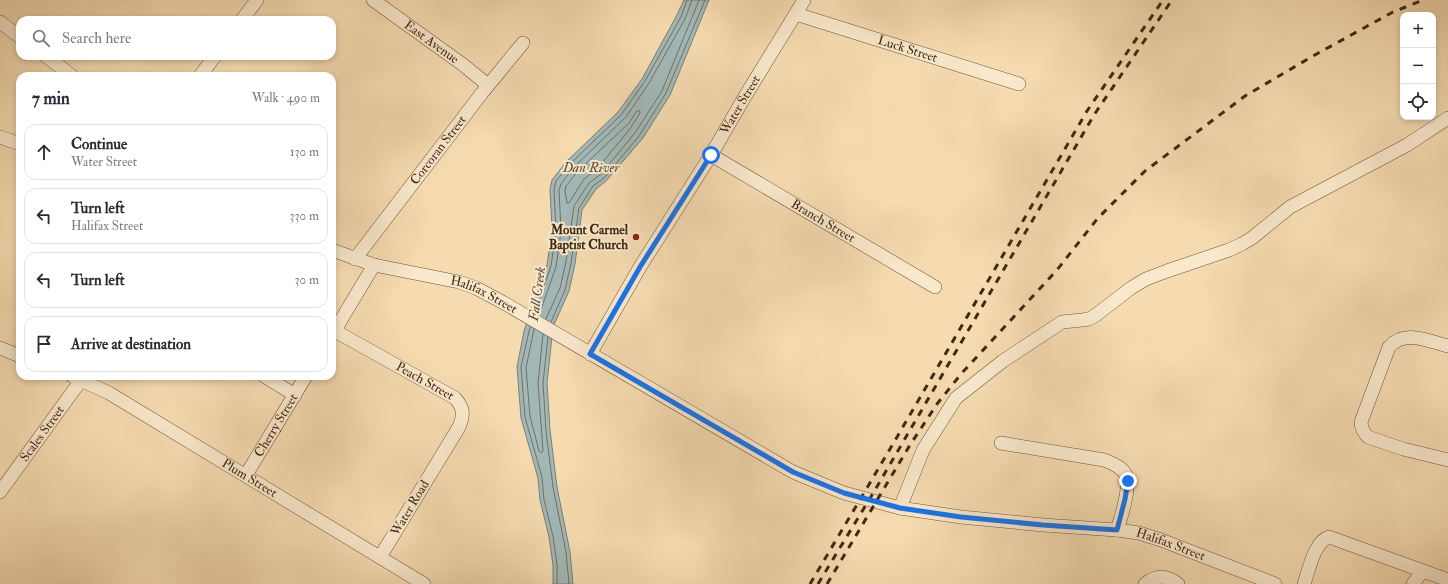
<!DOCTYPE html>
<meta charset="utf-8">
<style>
:root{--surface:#fff;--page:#f7f7f7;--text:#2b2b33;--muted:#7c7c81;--line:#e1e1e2}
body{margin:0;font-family:"IM FELL Double Pica",serif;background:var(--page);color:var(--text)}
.controls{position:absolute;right:12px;top:12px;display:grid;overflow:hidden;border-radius:8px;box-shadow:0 2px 6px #0003}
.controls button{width:36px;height:36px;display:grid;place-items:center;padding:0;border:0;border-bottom:1px solid var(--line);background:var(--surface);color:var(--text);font:20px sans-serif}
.stop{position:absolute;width:12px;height:12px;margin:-9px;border:3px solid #1a73e8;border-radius:50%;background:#fff}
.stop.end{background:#1a73e8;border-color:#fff;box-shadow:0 1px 4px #0008}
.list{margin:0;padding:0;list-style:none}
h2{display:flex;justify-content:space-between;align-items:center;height:52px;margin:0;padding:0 16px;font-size:17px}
h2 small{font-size:13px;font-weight:400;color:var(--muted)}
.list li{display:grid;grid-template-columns:26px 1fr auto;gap:12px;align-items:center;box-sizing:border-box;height:56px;margin:0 8px 8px;padding:0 8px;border:1px solid var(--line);border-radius:12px}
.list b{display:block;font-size:15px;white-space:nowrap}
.list p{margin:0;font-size:13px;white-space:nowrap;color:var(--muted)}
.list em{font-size:13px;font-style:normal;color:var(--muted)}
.icon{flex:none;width:22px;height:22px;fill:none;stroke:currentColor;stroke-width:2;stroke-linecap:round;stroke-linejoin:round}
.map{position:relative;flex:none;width:1448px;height:584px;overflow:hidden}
.search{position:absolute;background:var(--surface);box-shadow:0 2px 6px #0003;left:16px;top:16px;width:320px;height:44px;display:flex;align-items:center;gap:10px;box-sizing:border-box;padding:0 14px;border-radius:12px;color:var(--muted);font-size:15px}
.panel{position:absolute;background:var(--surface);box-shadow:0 2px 6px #0003;left:16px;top:72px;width:320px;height:308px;border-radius:12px}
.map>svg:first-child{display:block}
</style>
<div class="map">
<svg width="1448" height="584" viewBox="0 0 1448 584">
<rect width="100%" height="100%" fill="#f6dbb1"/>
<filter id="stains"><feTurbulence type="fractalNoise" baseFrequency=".005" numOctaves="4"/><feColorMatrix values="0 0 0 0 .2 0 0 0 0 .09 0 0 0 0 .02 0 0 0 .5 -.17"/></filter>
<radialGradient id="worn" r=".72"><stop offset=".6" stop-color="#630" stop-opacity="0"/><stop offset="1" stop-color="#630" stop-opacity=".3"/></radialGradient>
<path fill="#a2b8b7" stroke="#7b7f75" d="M684,0H709L670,95L643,138L606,181L596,189L582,210L575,264L569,291L553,327L547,383L550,430L557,487L570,552L573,584H553V565L549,537L540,500L538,478L521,418L517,367L524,331L547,265L552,230L550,189L552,180L566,162L618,112L642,79L677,15Z"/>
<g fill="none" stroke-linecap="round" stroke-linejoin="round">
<g stroke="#727065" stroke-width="1">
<path d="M637,111H640V113L630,129L596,170L584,179L569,203H567L565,191L566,186L577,172L629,123Z"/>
<path d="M535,312L551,266L556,231L554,190L556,181L569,165L621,115L645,81L681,17L687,0"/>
<path d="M539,315L556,267L561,231L559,190L561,184L573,168L626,117L649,83L685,19L692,0"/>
<path d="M546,319L560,288L566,262L574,206L589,183L600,175L635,133L662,91L699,0"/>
<path d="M551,322L565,290L571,263L579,208L593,186L604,178L639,136L666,93L705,0"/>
<path d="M530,327L521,367L525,417L542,477L544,500L553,536L557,565V584"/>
<path d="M534,329L526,368L530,416L539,451L541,453L543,451L538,383L543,334"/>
<path d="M548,337L543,383L546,431L553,487L566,552L569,584"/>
</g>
<g stroke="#6e563a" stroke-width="14">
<g id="minor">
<path id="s1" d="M373,0L462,64L488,85"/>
<path id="s2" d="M796,14L1019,84"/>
<path d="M242,20L257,0"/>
<path d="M0,22L20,37"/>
<path d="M46,56L72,76"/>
<path d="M200,76L215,56"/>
<path d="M0,137L20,144"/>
<path id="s3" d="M711,155L935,287"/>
<path id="s4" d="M332,250L374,265L459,282L476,288L504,303L793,472L844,493L900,508L961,517L1043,525L1117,530L1139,533L1161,540L1275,584"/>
<path id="s5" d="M355,259L482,93L523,43"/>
<path id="s6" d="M335,331L455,398C464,408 464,415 459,427L380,557"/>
<path d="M332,335L374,265"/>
<path d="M1448,346C1428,341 1405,329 1389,347L1361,422C1361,428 1363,432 1368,437L1403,449L1448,460"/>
<path d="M0,348L20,356"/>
<path id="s7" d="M590,354L640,267L711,155L744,98L804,0"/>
<path id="s8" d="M72,376L109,393L424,584"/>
<path d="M264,376L295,395"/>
<path d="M1001,443L1104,460C1112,463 1122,467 1126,475C1131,488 1121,517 1117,530"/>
<path id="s9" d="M246,475L306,376"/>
<path id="s10" d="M0,492L84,376"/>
<path d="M900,508L923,450L956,398L1003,361L1062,322L1082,320L1089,319L1096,315L1131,288L1146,279L1167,271L1229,250L1242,244L1252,238L1290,207L1407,145L1448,118"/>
<path d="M1145,584C1155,575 1167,575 1178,584"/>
<path d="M1304,584C1309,570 1314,542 1329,537L1448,580"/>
<path d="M1413,584L1422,572"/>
</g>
</g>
<use href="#minor" stroke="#f9e8cc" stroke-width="13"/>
<g stroke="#412913" stroke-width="3" stroke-dasharray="7 7" stroke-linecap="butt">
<path d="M810,584L890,449L1087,111L1163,0"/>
<path d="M818,584L875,490L1094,115L1172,0"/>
<path d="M827,584L910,445L937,404L961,374L1057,270L1098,218L1145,171L1245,96L1313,56L1393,12L1423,0"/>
</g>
</g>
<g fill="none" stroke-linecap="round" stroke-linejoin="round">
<path stroke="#1a73e8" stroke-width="5" d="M711,155L640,267L590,354L793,472L844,493L900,508L961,517L1043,525L1117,530L1125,499L1128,481"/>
</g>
<circle fill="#8f2418" stroke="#f9e8cc" stroke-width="1.5" cx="636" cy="237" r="4"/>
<g text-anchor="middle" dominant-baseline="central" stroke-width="4" stroke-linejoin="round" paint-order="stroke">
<g font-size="13" fill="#412913" stroke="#f9e8cc">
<text stroke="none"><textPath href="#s1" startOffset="72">East Avenue</textPath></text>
<text stroke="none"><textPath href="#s2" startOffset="117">Luck Street</textPath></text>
<text stroke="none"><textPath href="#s7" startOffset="291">Water Street</textPath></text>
<text stroke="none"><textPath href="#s5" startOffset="137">Corcoran Street</textPath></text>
<text stroke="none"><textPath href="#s3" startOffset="130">Branch Street</textPath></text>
<text stroke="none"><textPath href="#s4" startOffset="159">Halifax Street</textPath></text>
<text stroke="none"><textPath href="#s6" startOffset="103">Peach Street</textPath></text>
<text stroke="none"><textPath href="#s9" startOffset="58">Cherry Street</textPath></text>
<text stroke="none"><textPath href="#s10" startOffset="72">Scales Street</textPath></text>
<text stroke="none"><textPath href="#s8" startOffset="205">Plum Street</textPath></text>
<text transform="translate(410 508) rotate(-59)">Water Road</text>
<text stroke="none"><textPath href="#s4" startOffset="903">Halifax Street</textPath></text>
</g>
<g font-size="13" font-weight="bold" fill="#412913" stroke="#f9e8cc" text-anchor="end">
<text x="628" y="230">Mount Carmel<tspan x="628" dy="15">Baptist Church</tspan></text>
</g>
<g font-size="14" font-style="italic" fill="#594d3c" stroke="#f9e8cc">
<text x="591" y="167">Dan River</text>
<text transform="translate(537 294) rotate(-82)">Fall Creek</text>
</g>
</g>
<rect width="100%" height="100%" filter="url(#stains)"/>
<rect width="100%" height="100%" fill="url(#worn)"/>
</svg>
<div class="controls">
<button>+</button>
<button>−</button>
<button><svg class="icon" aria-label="locate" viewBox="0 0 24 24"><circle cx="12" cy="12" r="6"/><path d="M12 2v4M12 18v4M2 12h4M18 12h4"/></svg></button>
</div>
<div class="stop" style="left:711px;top:155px"></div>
<div class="stop end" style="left:1128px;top:481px"></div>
<div class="search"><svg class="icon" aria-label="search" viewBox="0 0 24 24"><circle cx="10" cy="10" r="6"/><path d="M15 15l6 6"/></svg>Search here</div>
<section class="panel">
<h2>7 min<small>Walk · 490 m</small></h2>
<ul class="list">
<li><svg class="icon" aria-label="ahead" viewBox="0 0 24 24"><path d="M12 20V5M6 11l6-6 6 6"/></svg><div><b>Continue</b><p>Water Street</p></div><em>130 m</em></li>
<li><svg class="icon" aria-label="left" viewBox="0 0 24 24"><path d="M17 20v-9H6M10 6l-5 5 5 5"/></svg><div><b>Turn left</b><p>Halifax Street</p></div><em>330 m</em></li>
<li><svg class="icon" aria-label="left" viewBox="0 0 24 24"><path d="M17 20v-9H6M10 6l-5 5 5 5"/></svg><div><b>Turn left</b></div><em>30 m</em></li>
<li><svg class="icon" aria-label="arrive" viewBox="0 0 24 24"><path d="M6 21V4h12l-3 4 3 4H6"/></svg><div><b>Arrive at destination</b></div></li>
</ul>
</section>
</div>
